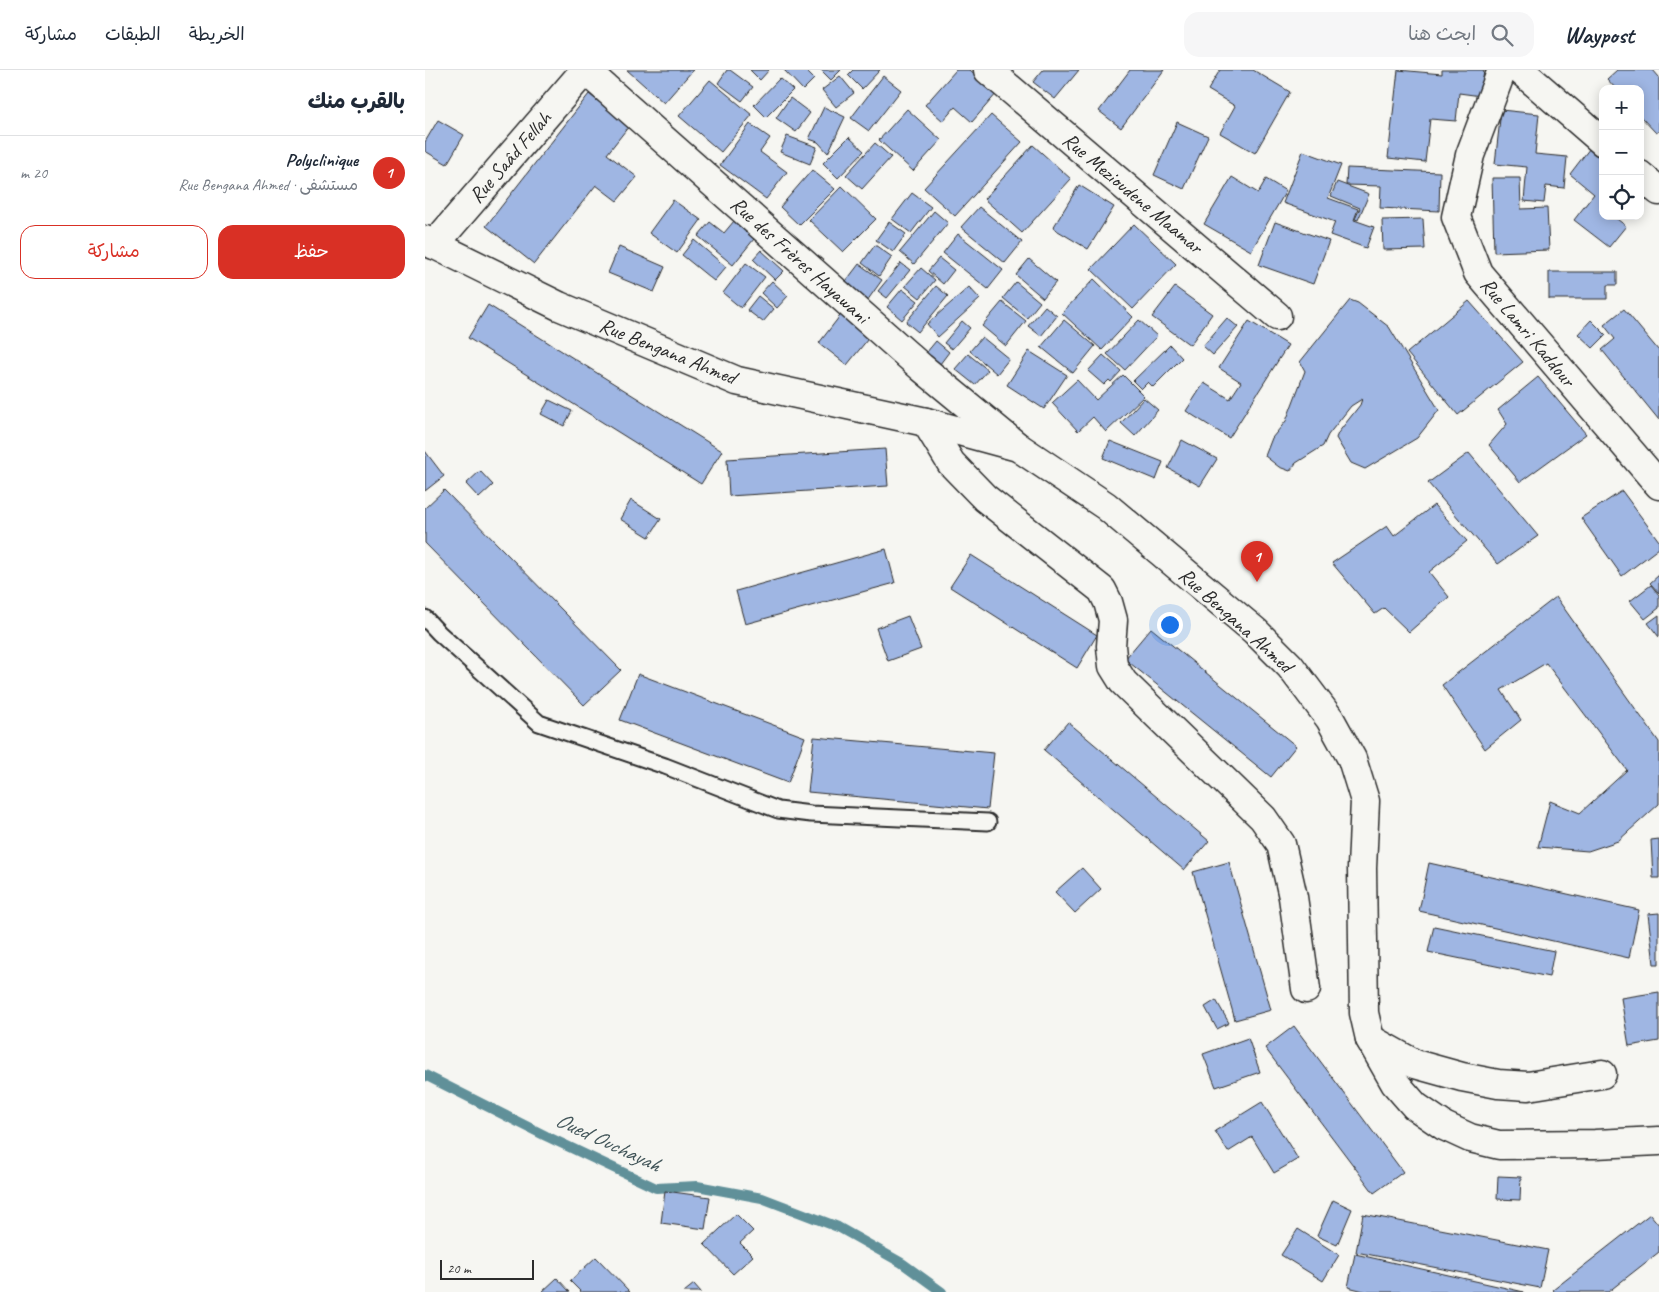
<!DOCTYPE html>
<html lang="ar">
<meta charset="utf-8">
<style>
:root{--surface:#fff;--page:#f6f6f7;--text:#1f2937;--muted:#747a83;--line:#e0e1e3;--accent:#d93025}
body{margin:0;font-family:Caveat,"Playpen Sans Arabic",sans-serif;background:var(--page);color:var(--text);direction:rtl}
.controls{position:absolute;right:15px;top:15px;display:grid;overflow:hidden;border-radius:10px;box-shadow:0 2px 12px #0003}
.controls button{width:45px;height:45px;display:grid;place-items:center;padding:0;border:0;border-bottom:1px solid var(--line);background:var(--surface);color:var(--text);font:25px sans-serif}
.scale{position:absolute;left:15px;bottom:12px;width:94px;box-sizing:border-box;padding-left:5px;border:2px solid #2b2b2b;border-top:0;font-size:14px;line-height:18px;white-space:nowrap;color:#2b2b2b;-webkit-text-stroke:4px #f6f6f2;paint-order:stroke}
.you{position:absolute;left:744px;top:554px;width:18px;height:18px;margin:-12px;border:4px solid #fff;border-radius:50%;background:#1a73e8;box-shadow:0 0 0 8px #1a73e833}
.badge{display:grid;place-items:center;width:32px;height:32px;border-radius:50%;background:var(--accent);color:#fff;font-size:16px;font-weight:700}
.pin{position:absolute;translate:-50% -41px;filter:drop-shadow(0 1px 2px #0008)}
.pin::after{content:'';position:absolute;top:26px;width:18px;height:15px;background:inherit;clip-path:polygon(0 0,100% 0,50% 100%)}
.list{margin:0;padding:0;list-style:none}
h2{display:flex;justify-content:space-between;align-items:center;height:65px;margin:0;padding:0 20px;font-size:21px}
h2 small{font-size:16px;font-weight:400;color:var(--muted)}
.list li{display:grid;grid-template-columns:32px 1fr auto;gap:15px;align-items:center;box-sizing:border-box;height:75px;padding:0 20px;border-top:1px solid var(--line)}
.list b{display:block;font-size:19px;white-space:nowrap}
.list p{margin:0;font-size:16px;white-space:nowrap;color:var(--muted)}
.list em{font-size:16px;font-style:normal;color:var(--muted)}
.actions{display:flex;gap:10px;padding:15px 20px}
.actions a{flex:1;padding:11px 0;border:1px solid var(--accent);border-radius:15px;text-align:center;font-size:18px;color:var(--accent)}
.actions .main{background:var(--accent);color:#fff}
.icon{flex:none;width:28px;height:28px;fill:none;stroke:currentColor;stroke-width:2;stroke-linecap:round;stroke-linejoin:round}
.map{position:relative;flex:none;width:1234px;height:1222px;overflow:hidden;direction:ltr}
header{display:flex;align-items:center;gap:30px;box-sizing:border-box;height:70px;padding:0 25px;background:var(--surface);border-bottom:1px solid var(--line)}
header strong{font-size:24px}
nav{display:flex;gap:28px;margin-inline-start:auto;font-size:18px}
.search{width:350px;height:45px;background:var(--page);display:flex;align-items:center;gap:12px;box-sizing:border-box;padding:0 18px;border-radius:15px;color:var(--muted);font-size:19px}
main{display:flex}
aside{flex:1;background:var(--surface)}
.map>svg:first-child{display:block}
</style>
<header>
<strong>Waypost</strong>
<div class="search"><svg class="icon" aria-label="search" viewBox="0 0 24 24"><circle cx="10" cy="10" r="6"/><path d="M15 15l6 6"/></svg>ابحث هنا</div>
<nav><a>الخريطة</a><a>الطبقات</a><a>مشاركة</a></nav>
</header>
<main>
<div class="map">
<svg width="1234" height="1222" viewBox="0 0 1234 1222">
<rect width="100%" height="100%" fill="#f6f6f2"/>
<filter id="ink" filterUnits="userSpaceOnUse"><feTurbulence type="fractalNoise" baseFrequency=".02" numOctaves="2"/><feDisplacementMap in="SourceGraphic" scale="10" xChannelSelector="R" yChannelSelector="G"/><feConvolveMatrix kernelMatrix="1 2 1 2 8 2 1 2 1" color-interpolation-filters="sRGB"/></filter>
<g filter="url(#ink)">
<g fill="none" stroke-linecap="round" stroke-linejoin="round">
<path stroke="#619099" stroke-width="10" d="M0,1005L121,1066L231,1118L272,1116L337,1128L413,1157L477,1193L517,1222"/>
</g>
<g fill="#9fb6e3" stroke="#2b2b2b">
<path d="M202,0H268L239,33Z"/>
<path d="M302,0H305L328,17L317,31L293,13Z"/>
<path d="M325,0H344L335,10Z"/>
<path d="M359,0H380L389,9L378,20Z"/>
<path d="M396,0H416L406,10Z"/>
<path d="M428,0H455L437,19L423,5Z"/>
<path d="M531,0H545L572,23L547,52L530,37L518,51L500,35Z"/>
<path d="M618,0H654L630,29L608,12Z"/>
<path d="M705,0H739L696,58L674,41Z"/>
<path d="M795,0H828L865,22L830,83L795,63L810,36L783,20Z"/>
<path d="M973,0L1017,4V0H1059L1056,26L1034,23L1031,51L1005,49L1000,92L963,88Z"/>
<path d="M1192,0H1228L1234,7V61L1231,63L1215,46V19H1191L1182,9Z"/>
<path d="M415,6L429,23L411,37L397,20Z"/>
<path d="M458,6L476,20L444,61L426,48Z"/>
<path d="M355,8L368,20L341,47L329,35Z"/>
<path d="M285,10L327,45L296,82L254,46Z"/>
<path d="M164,24L204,56L182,84L212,107L192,131L171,115L109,194L61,156Z"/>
<path d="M365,28L385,43L371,62L351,48Z"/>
<path d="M399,37L420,47L403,83L393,72L384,69Z"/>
<path d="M482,39L516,70L488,101L454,70Z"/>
<path d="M1076,40L1114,44L1110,84L1142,87L1139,118L1121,116L1119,133L1099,131L1102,97L1070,94Z"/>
<path d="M566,45L597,72L530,146L499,118Z"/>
<path d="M13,50L39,65L22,94L0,81V72Z"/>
<path d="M752,52L783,66L759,119L729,105Z"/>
<path d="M325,54L345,68L335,82L362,102L341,129L295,95Z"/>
<path d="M362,66L392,77L385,94L355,82Z"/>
<path d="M424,67L439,81L413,108L398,93Z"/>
<path d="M450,73L466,87L437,119L421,105Z"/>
<path d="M1168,74L1178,81V146H1188L1201,156L1184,177L1149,150L1169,124L1145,104Z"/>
<path d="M608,75L646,109L597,163L559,129Z"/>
<path d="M878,81L916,95L903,128L933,139L929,150L949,157L941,178L905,165L910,152L858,133Z"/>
<path d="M922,98L1015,102L1014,141L955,138L956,116L921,115Z"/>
<path d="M387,100L410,119L374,155L355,137Z"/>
<path d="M807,107L833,123L841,109L861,121L826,181L779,154Z"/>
<path d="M1067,108H1095L1096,139L1122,138L1124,180L1069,182Z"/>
<path d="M912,112L944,124L933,150L930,149L935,138L906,126Z"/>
<path d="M654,115L689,137L663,179L628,158Z"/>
<path d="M417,116L451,149L418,182L384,150Z"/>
<path d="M487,123L506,137L486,163L467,149Z"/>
<path d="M248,130L276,150L252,183L224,163Z"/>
<path d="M554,137L597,172L580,193L536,157Z"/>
<path d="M509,141L523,153L489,194L475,182Z"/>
<path d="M998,149L1000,179L958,180L957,150Z"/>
<path d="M309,151L329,169L308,195L273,166L285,152L299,163Z"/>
<path d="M464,152L481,164L468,182L451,170Z"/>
<path d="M850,152L904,171L888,214L834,195Z"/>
<path d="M709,154L751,194L708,239L666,199Z"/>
<path d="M533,164L578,200L563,219L518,183Z"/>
<path d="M269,170L301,197L289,211L257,185Z"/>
<path d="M450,175L467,187L454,206L437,193Z"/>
<path d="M194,177L240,197L229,222L183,203Z"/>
<path d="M336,180L359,201L350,210L328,189Z"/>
<path d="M514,188L529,200L518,214L503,201Z"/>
<path d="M604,189L631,212L618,228L591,205Z"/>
<path d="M321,193L340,207L316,238L298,223Z"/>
<path d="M476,193L485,200L462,228L453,221Z"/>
<path d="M434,194L457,210L442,231L418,215Z"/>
<path d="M496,198L510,210L495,228L480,216Z"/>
<path d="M1124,202H1192V215H1182V229H1124Z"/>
<path d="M669,209L708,247L677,280L637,243Z"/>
<path d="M347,211L363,226L352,238L336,223Z"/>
<path d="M591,212L615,232L602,248L578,228Z"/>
<path d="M511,216L523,226L493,262L481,252Z"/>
<path d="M544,217L555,229L513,267L502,254Z"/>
<path d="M750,217L787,244L765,275L727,247Z"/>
<path d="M477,219L493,231L477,250L462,237Z"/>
<path d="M333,226L349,239L338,252L322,240Z"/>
<path d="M925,230L933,233L964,257L1014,340L992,368L940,399L926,393L911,368L913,363L935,335L937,329L926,336L903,365L898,376L871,393L865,401L854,397L840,386L847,368L861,351L880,301L875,292Z"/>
<path d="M1044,231L1098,292L1033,345L982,283Z"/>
<path d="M577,232L601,251L581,276L557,256Z"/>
<path d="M63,235L297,381L276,414L43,268Z"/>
<path d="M620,236L632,246L616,266L603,256Z"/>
<path d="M1199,239L1234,281V350L1177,280L1190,269L1179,255Z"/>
<path d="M418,242L447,264L422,295L394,273Z"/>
<path d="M802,248L813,257L788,285L778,276Z"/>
<path d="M639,250L670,276L648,303L616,277Z"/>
<path d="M714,250L732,266L700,300L682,284Z"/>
<path d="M1166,250L1181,265L1168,278L1153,264Z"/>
<path d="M537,251L545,258L527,279L519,273Z"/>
<path d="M824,251L863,275L804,368L761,341L779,313L805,329L816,312L794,298Z"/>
<path d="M557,267L584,289L572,304L545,281Z"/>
<path d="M511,271L524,282L515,294L501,283Z"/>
<path d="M745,275L757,288L728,317L723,312L716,319L708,311Z"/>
<path d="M604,281L642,305L619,339L582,315Z"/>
<path d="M543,284L563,300L550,315L530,299Z"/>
<path d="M678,285L696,301L686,312L684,310L679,315L663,301Z"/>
<path d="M698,305L719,326L681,362L668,347L653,361L627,333L652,310L671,330Z"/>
<path d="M1113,307L1161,364L1095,412L1064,375L1082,354L1073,340Z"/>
<path d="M719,328L733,340L710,366L696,353Z"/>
<path d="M124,330L147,341L139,356L116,344Z"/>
<path d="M757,370L792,389L775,416L743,398Z"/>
<path d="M685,371L738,392L731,410L678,388Z"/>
<path d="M460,379L463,416L304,426L302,389Z"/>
<path d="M0,381L19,406L0,421Z"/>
<path d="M1044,383L1113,466L1073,494L1003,413Z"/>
<path d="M55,401L68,415L54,428L41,414Z"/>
<path d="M19,420L196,600L159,635L0,473V438Z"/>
<path d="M1197,421L1234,471V478L1197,506L1156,448Z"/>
<path d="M206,430L236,449L224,467L195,449Z"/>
<path d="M1009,435L1042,471L1004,502L1024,527L984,562L959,538L950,544L907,493L962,456L969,466Z"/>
<path d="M461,479L470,513L320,554L311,521Z"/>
<path d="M546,485L672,565L652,598L525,517Z"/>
<path d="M1234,505V523L1225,513Z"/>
<path d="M1226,515L1234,525V538L1220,549L1205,531Z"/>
<path d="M1131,527L1234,672V734L1193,771L1163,781L1113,777L1125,731L1155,743L1202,700L1121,593L1076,620L1096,650L1060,679L1017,615Z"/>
<path d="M1234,545V567L1223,553Z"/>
<path d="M483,546L496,579L463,591L451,558Z"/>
<path d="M726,558L871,676L846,707L700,589Z"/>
<path d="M213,604L380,667L363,713L195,650Z"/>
<path d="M643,652L784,771L759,800L619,680Z"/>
<path d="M389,667L569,683L563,739L383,722Z"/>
<path d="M1234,769V808H1228L1226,770Z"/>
<path d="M804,792L846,940L810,950L768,802Z"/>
<path d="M1004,793L1214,840L1204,888L994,841Z"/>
<path d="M657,798L676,819L650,843L630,822Z"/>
<path d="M1234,843V894H1229L1223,844Z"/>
<path d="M1009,856L1129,881L1124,907L1003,882Z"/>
<path d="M1234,922V971L1204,976L1196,928Z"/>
<path d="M791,930L804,953L792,959L780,937Z"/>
<path d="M869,956L978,1102L949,1123L840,978Z"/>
<path d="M823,968L835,1002L791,1017L778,984Z"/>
<path d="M837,1032L873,1089L849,1103L827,1067L803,1082L790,1061Z"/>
<path d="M1073,1106L1096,1107L1095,1130L1072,1129Z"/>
<path d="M240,1121L285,1127L280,1159L236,1153Z"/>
<path d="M908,1130L927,1139L912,1175L892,1166Z"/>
<path d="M311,1144L328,1161L315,1173L328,1186L308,1204L279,1174Z"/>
<path d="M938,1144L1123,1180L1115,1218L931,1182Z"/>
<path d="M1225,1144L1234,1155V1182L1183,1222H1130L1128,1220Z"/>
<path d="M873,1159L914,1185L898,1211L856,1185Z"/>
<path d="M930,1184L1099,1222H943L923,1217Z"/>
<path d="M171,1187L205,1222H156L145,1211Z"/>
<path d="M132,1208L145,1222H117Z"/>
<path d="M269,1214L276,1222H259Z"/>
</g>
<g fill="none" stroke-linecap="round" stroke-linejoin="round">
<g stroke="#2b2b2b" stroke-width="19">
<path id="service" d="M0,548L14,563L114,653L240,696L353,740L386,744L563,752"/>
</g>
<g stroke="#2b2b2b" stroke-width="31">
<g id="minor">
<path d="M160,0L496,297L593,377"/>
<path d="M563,0L852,246"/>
<path d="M1077,0L1045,85L1031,147L1053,203L1234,415"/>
<path d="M1095,0L1178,72"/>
<path d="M1215,105L1234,121"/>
<path d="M9,175L160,0"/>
<path d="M501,352L526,393L560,428L677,520L683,532L688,550L686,576L688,596L698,612L838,748L856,774L868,827L881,919"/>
<path d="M945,969L990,994L1037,1007L1073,1014L1103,1016L1177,1004"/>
</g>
</g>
<g stroke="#2b2b2b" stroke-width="31">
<path id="tertiary" d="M0,170L134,236L312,311L501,352L593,377L681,436L830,561L865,596L905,649L927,689L940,731L937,798L939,943L945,969L970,1013L990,1036L1019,1056L1045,1068L1074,1075L1170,1074L1234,1071"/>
</g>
<use href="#service" stroke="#f6f6f2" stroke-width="15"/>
<use href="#minor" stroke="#f6f6f2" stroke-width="28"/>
<use href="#tertiary" stroke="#f6f6f2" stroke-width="28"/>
</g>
</g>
<g text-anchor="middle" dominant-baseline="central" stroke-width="4" stroke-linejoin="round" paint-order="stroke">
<g font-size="21" fill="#2b2b2b" stroke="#f6f6f2">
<text transform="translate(85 87) rotate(-49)">Rue Saâd Fellah</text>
<text transform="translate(708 123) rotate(40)">Rue Mezioudene Maamar</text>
<text transform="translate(375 190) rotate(42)">Rue des Frères Hayawani</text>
<text transform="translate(1103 262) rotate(50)">Rue Lamri Kaddour</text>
<text transform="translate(243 281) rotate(22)">Rue Bengana Ahmed</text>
<text transform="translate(811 550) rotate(42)">Rue Bengana Ahmed</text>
</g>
<g font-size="22" font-style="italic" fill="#425559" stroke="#f6f6f2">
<text transform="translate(183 1072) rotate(25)">Oued Ouchayah</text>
</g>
</g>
</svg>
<div class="controls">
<button>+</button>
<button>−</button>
<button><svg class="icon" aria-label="locate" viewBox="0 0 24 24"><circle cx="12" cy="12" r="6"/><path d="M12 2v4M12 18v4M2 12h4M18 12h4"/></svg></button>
</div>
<div class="scale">20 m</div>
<div class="you"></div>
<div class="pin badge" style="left:832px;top:512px">1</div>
</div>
<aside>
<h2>بالقرب منك<small></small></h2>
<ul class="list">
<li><span class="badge">1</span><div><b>Polyclinique</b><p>مستشفى · Rue Bengana Ahmed</p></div><em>20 m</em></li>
</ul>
<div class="actions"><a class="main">حفظ</a><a>مشاركة</a></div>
</aside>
</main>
